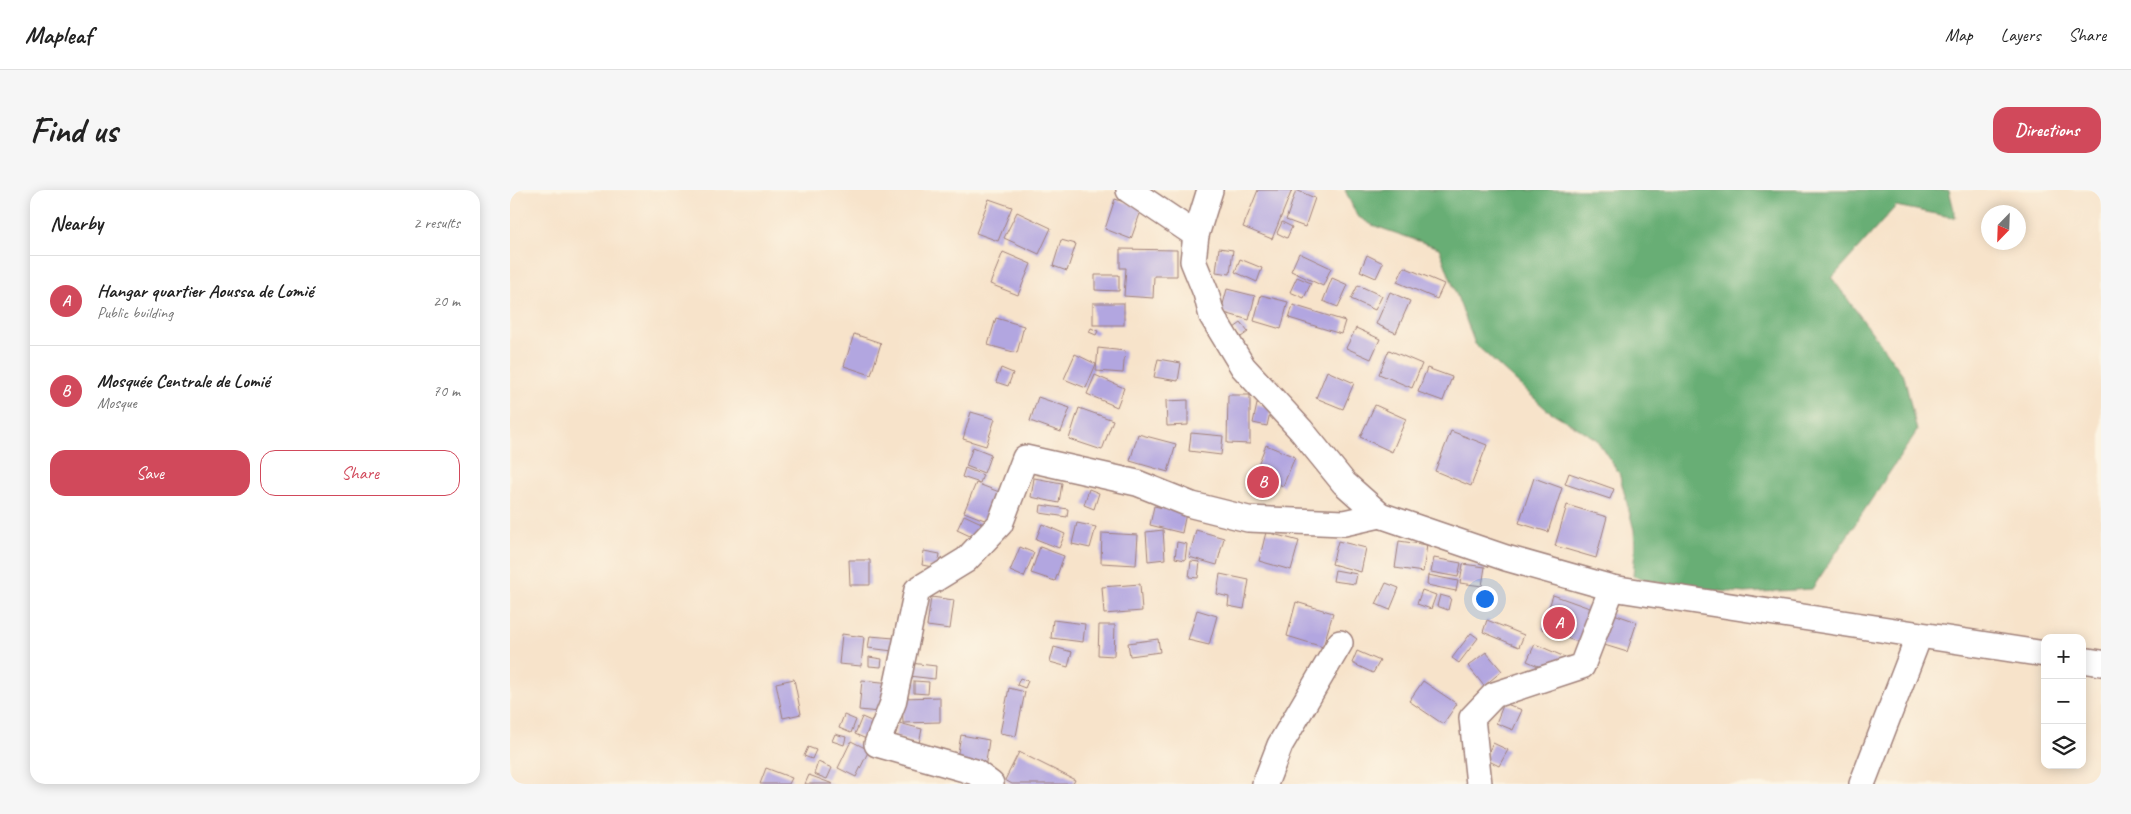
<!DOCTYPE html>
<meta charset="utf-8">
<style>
:root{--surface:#fff;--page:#f6f6f6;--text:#222;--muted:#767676;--line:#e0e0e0;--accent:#d1495b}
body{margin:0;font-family:Caveat,sans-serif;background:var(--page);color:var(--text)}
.controls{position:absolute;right:15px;bottom:15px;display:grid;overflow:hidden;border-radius:10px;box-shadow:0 2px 12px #0003}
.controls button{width:45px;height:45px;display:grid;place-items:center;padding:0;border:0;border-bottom:1px solid var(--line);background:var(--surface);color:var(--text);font:25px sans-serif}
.compass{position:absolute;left:1471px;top:15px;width:45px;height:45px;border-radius:50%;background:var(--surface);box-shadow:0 2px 12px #0003;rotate:203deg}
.you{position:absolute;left:974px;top:408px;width:18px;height:18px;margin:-12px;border:4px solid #fff;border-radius:50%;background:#1a73e8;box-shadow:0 0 0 8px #1a73e833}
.badge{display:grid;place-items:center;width:32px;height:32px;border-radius:50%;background:var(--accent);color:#fff;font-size:16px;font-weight:700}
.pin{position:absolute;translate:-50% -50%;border:2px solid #fff;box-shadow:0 1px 5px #0006}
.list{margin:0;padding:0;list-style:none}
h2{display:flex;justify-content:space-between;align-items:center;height:65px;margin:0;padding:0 20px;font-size:21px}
h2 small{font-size:16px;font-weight:400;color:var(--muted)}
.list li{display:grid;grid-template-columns:32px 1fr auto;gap:15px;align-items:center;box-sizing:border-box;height:90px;padding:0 20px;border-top:1px solid var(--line)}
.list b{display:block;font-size:19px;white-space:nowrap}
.list p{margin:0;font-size:16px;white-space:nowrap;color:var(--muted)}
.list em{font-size:16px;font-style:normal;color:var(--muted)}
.actions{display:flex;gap:10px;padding:15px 20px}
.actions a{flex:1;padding:11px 0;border:1px solid var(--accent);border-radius:15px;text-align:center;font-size:18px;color:var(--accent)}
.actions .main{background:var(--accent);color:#fff}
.icon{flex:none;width:28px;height:28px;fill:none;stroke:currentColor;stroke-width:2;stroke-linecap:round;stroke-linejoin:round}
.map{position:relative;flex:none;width:1591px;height:594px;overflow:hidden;border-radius:15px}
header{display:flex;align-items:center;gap:30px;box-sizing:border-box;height:70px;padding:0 25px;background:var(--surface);border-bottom:1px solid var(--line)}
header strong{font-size:24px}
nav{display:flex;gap:28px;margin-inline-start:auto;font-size:18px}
.intro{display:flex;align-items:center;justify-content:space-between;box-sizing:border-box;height:120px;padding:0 30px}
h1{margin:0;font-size:35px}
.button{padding:12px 22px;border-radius:15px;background:var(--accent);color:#fff;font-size:18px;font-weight:700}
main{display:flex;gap:30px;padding:0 30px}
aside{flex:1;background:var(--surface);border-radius:15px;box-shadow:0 2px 12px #0003}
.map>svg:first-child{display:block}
</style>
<header>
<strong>Mapleaf</strong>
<nav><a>Map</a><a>Layers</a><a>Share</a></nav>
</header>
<div class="intro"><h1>Find us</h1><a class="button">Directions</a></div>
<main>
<aside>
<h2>Nearby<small>2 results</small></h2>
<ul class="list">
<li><span class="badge">A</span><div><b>Hangar quartier Aoussa de Lomié</b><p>Public building</p></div><em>20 m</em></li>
<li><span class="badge">B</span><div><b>Mosquée Centrale de Lomié</b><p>Mosque</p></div><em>70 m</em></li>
</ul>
<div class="actions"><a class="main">Save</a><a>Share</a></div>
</aside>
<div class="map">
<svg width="1591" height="594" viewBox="0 0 1591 594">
<rect width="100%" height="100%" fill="#fcf5e5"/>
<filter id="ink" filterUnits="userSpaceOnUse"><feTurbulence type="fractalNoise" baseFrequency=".02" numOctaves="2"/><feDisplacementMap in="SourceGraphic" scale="10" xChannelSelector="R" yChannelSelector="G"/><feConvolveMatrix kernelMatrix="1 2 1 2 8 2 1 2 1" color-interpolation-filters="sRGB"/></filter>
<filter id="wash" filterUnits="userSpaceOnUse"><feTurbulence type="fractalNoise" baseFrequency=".0096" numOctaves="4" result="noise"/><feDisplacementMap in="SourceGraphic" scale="20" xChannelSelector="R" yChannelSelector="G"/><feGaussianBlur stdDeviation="1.12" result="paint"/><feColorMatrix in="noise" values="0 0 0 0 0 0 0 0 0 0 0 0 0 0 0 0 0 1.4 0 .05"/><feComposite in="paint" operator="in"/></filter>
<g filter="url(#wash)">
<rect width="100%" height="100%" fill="#f7e3ca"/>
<path fill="#67ae74" stroke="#586650" d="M835,0H1439L1446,28L1386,16L1322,88L1394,186L1407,241L1302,399L1235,403L1172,398L1123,386L1125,359L1124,340L1109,283L1086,249L1036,219L965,154L929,58L862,35L847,26Z"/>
<g id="blocks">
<g fill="#b2a6e0">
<path d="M748,0H782L762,49L733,37Z"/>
<path d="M786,0L805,8L795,37L776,30Z"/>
<path d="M479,9L502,17L488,51L466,43Z"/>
<path d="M605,9L632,18L621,49L595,39Z"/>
<path d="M507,22L541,38L529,64L494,48Z"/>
<path d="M772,32L782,37L777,48L767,43Z"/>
<path d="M551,50L566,54L557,81L543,76Z"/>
<path d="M709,58L723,60L720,84L706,82Z"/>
<path d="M610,59L667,60V86H644L643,108L614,106L616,78H610Z"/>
<path d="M493,62L521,74L508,105L480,94Z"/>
<path d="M789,63L821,78L813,96L781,81Z"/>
<path d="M857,65L873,73L866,88L850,81Z"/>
<path d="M730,69L752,78L747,92L725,82Z"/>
<path d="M894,77L934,94L927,109L887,92Z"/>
<path d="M585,85H609V101L585,100Z"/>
<path d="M787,87L801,93L794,108L780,102Z"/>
<path d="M822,88L838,95L828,117L813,111Z"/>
<path d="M848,95L872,106L865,120L841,109Z"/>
<path d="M717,99L745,106L739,130L711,122Z"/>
<path d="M880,102L900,111L886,143L866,134Z"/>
<path d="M751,105L778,112L771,139L744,131Z"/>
<rect x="583" y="113" width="31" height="22"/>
<path d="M783,115L835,131L831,144L779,128Z"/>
<path d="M486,128L514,136L507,163L478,155Z"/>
<path d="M731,133L738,142L731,147L724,138Z"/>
<path d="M581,138L588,141L586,145L579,142Z"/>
<path d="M846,138L870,149L861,169L836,158Z"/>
<path d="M344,144L371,153L361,185L334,176Z"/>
<path d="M588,158L615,161L613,183L586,181Z"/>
<path d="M879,160L912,174L902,198L869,184Z"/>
<path d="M565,164L586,174L576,198L554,189Z"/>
<path d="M648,169L671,173L668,191L644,187Z"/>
<path d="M491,178L503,183L498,196L486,192Z"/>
<path d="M917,178L942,187L933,211L908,202Z"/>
<path d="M817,181L844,193L833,219L806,208Z"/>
<path d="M585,185L614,198L607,217L577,204Z"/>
<path d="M718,205H740V254L717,253Z"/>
<path d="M528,207L560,218L551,242L520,231Z"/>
<path d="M678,210V235L657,236L656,211Z"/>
<path d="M747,214L761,218L757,236L743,233Z"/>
<path d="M865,215L896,229L882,262L850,247Z"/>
<path d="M569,218L603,230L592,260L559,249Z"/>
<path d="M461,222L485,229L476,256L453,249Z"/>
<path d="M941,241L977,255L961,296L925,281Z"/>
<path d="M681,243L713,246L711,265L679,261Z"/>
<path d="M628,244L666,254L658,282L620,271Z"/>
<path d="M756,255L785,267L773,296L744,284Z"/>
<path d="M463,257L481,264L474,283L456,276Z"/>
<path d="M455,278L473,285L470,293L452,287Z"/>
<path d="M1059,283L1104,299L1100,309L1055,294Z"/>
<path d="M524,288L552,293L549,313L521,307Z"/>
<path d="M1024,288L1052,298L1038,342L1009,333Z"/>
<path d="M466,293L502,307L490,336L454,322Z"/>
<path d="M579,299L589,303L584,319L574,315Z"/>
<path d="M531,315L558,319L557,327L530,323Z"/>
<path d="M1057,315L1097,327L1086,368L1045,356Z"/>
<path d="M644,316L676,323L672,343L640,335Z"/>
<path d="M454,325L491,342L484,357L447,340Z"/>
<path d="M567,333L586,337L580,358L562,354Z"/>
<path d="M532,334L555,344L549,358L526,349Z"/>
<path d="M653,340L655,369L638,371L636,342Z"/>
<path d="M686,340L714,348L707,375L679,367Z"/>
<path d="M756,342L789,351L781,380L749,371Z"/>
<path d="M592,343L628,345L626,375L591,373Z"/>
<path d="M828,351L856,358L851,382L822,374Z"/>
<path d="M889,351L917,355L913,382L885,378Z"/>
<path d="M667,352L677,354L675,370L665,368Z"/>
<path d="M510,357L524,363L514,387L500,381Z"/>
<path d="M530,357L554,366L545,391L521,383Z"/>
<path d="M414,361L430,364L428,378L412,375Z"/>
<path d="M924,368L951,373L948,387L921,382Z"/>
<path d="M339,370H360V395H340Z"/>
<path d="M681,371L690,372L688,388L679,387Z"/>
<path d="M953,374L975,377L972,396L950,393Z"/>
<path d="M825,380L847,384L845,394L823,391Z"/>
<path d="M710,384L739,390L734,419L718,416L719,407L707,404Z"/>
<path d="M918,385L948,391L946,401L917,395Z"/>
<path d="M876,393L889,398L880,420L866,414Z"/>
<path d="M630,394L632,421L594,424L592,397Z"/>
<path d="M912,400L926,405L921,419L907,414Z"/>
<path d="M930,405L941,408L938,420L927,416Z"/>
<path d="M1043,405L1085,420L1073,454L1032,439Z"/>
<path d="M421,407L444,410L440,439L417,436Z"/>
<path d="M786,412L823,423L813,457L777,446Z"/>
<path d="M687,420L707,426L699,455L678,450Z"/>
<path d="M1098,422L1127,432L1117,462L1088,453Z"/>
<path d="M543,430L575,434L573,452L541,448Z"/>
<path d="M977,430L1014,445L1009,457L973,442Z"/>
<path d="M589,435H605L604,466L588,465Z"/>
<path d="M961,443L968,448L949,473L942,468Z"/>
<path d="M332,444L354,447L351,476L329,474Z"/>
<path d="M360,446L384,448L383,461L358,458Z"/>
<path d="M648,449L650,462L620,466L618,453Z"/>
<path d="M1025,454L1071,474L1064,492L1017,471Z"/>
<path d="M544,457L562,462L558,477L540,472Z"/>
<path d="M847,461L870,471L863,483L842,473Z"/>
<path d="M976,462L992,481L974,496L958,476Z"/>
<path d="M359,467L372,469L371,477L359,476Z"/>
<path d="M400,473L426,476L425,489L399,486Z"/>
<path d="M510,488L518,491L515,498L507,495Z"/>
<path d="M284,489L291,524L273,528L266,493Z"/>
<path d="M352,490L381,493L378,523L349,520Z"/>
<path d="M404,491L419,492L418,504L404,503Z"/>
<path d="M913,491L947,514L933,534L899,511Z"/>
<path d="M499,498L515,502L506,546L490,543Z"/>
<path d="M430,507V532L393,533L392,508Z"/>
<path d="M994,513L1012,520L1003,540L986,533Z"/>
<path d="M334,525L346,530L341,543L329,538Z"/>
<path d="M352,527L370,535L363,552L345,544Z"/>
<path d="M389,533L412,539L409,553L385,546Z"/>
<path d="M325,544L336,547L334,555L322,551Z"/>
<path d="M451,545L479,550L475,579L446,574Z"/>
<path d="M341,551L359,560L346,587L328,578Z"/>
<path d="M983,553L998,560L989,576L975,569Z"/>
<path d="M298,557L306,560L302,569L294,566Z"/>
<path d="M509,562L565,590L563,594H502L495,590Z"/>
<path d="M308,572L322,578L317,589L304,584Z"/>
<path d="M256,578L282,588L279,594H250Z"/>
<path d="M299,585L323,594H295Z"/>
</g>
</g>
</g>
<g filter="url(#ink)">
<use href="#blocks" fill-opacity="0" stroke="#a0817a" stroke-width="1"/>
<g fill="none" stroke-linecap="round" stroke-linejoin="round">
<g stroke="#a0817a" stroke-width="28">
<g id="street">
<path d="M619,0L686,45"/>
<path d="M700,0L686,45L683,71L696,103L702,126L733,177L791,240L834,293L870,325L996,368L1102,398L1535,464"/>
<path d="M1572,470L1591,473"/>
<path d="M481,594L465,582L367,554L383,513L407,400L456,370L490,334L515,268L627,293L682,315L738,329L834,333L870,325"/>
<path d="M755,594L770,555L830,453"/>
<path d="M969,594L962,528L984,505L1072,476L1102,398"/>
<path d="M1352,594L1409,446"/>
</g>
</g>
<use href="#street" stroke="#fff" stroke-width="25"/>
</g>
</g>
</svg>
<div class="controls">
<button>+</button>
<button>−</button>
<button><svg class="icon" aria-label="layers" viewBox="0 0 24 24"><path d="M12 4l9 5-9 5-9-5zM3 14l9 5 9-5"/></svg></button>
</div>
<svg class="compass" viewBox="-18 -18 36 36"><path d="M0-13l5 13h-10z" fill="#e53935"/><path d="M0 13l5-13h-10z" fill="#767676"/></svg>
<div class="you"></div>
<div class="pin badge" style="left:1049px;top:433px">A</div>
<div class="pin badge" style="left:753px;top:292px">B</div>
</div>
</main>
